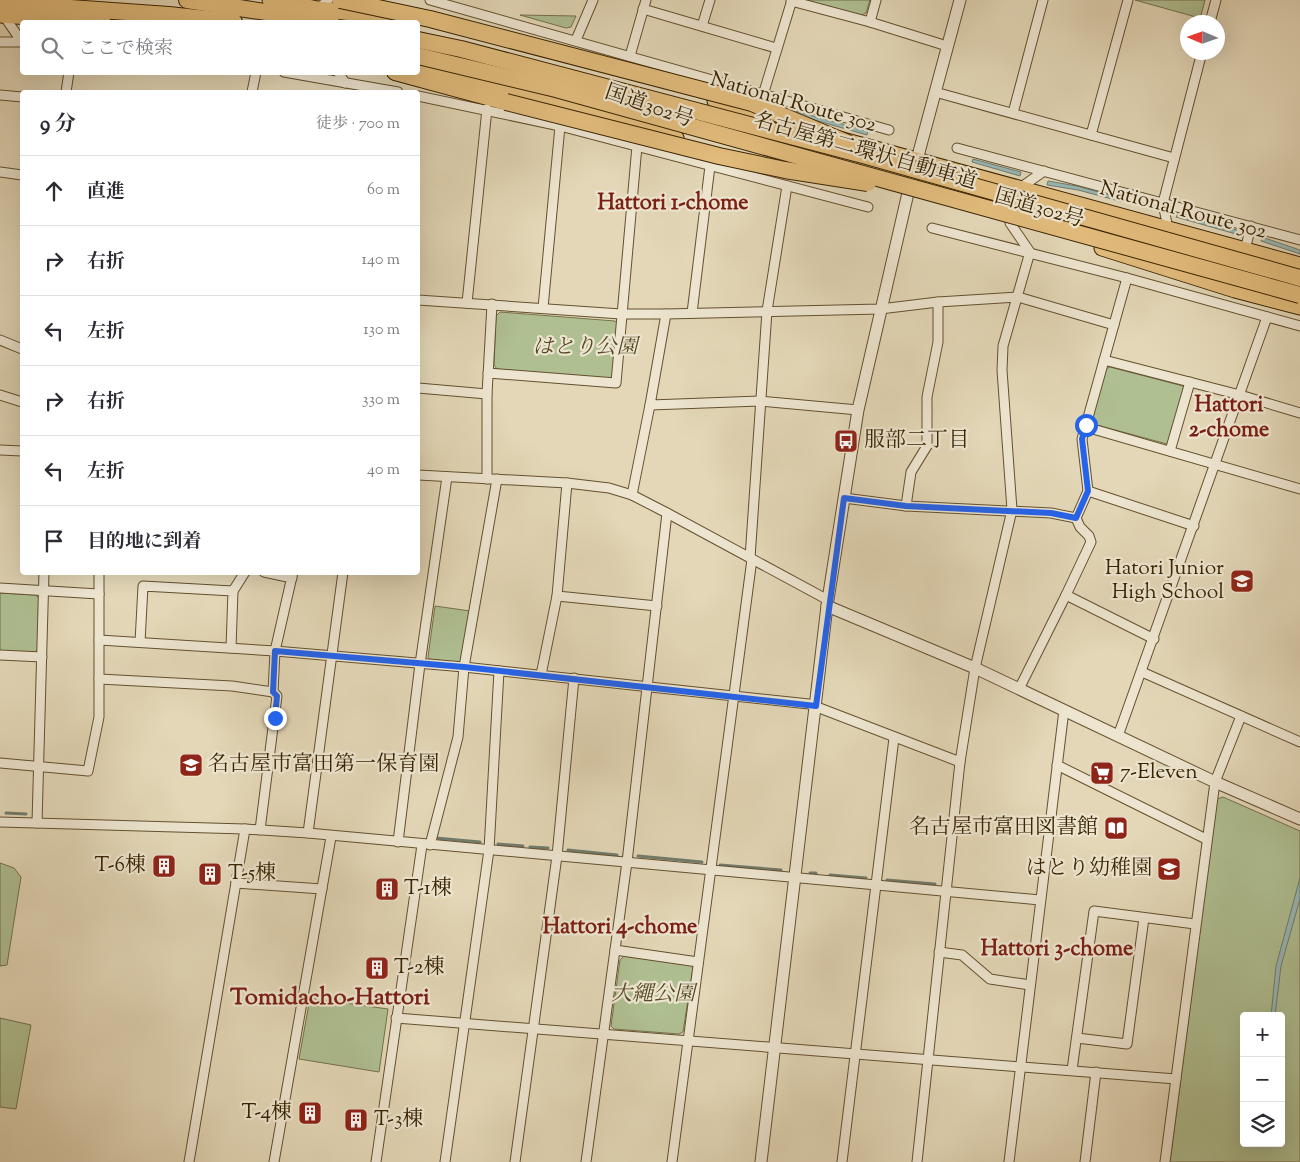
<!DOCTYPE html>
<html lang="ja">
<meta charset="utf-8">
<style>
:root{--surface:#fff;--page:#f2f2f3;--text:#2b2b33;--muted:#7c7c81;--line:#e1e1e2}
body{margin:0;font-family:"Sorts Mill Goudy","Noto Serif JP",serif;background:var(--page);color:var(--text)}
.controls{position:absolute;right:15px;bottom:15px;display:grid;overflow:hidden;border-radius:5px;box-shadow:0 5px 20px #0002}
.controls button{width:45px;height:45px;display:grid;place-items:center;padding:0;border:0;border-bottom:1px solid var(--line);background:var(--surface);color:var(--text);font:25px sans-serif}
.compass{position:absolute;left:1180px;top:15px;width:45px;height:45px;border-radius:50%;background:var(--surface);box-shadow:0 5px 20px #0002;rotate:272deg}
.stop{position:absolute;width:15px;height:15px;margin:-11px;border:4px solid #2563eb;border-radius:50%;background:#fff}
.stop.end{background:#2563eb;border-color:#fff;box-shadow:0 1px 5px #0008}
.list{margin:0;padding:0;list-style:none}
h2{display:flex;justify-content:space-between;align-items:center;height:65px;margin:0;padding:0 20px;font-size:21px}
h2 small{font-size:16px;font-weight:400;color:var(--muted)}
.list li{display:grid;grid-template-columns:32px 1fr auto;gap:15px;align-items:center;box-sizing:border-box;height:70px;padding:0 20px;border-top:1px solid var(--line)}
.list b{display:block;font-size:19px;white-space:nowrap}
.list em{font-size:16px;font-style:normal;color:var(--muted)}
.icon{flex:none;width:28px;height:28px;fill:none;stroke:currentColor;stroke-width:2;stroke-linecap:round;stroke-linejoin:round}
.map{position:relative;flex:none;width:1300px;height:1162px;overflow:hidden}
.search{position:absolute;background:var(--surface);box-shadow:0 5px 20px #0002;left:20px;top:20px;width:400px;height:55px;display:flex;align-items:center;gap:12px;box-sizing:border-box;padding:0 18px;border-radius:5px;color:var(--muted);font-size:19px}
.panel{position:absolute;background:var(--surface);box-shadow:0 5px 20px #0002;left:20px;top:90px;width:400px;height:485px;border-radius:5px}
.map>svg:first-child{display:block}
</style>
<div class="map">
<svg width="1300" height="1162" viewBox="0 0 1300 1162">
<rect width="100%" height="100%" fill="#e3d7b7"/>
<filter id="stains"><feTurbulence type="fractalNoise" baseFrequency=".004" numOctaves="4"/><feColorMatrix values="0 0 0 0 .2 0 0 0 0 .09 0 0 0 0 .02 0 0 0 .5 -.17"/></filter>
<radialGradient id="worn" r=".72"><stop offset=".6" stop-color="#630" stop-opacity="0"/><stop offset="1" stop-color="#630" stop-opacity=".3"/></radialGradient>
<g fill="#afbf92" stroke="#74714a" fill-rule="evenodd">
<path d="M801,0H870L866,13L860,16Z"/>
<path d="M1135,0H1205L1201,15L1196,17Z"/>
<path d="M520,15L576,16L571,27L566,28Z"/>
<path d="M500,312L615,321L618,324L614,377L610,380L497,369L494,365L496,316Z"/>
<path d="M1110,367L1183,386L1185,390L1169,442L1167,444L1093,424L1091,421L1106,369Z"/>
<path d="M0,593L36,595L40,600L38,649L34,653L0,651Z"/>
<path d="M435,606L470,611L462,663L429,659L428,657Z"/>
<path d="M1223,797L1300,831V1162H1170L1217,799ZM1244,1016H1281V1143H1244Z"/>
<path d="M0,863L14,868L21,877L7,965L0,966Z"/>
<path d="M624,956L691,964L693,968L683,1032L679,1034L614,1029L611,1026L620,960Z"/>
<path d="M310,998L388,1009L379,1072L299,1059Z"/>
<path d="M0,1018L31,1025L16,1109L0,1107Z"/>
</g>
<g fill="#97b8b6" stroke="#717c6e">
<path d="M784,108L868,131L867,135L783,111Z"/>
<path d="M973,159L1021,172L1020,176L972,162Z"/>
<path d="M1048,181L1077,186L1124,199L1123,202L1078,190L1047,185Z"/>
<path d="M1178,214L1237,230L1236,234L1176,217Z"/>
<path d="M1262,237L1300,250V254L1261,241Z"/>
<path d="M1300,878V899L1281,966L1275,1016H1271L1276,966Z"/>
</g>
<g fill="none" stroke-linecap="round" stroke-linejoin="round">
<g stroke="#717c6e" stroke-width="3">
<path d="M6,813L26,814"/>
<path d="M436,838L480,842"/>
<path d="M498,844L523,846"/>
<path d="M530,847L548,848"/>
<path d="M568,850L617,855"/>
<path d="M638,856L702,862"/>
<path d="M720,865L781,870"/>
<path d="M810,873H816"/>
<path d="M830,875L866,878"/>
<path d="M887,880L935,884"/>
</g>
<g stroke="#64502e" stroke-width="11">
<g id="minor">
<path d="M430,0L889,130"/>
<path d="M791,1L870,22L947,46"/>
<path d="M318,9L328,0"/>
<path d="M643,9L776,48"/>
<path d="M4,16L22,42"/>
<path d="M870,22L876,0"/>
<path d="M1210,22L1216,0"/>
<path d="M702,26L710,0"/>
<path d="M576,40L593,0"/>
<path d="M0,42H22"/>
<path d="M630,56L646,0"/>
<path d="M284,72L398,92"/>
<path d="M338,72L345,83"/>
<path d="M66,92L69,72"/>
<path d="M252,92L256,72"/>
<path d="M935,92L1174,158"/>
<path d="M0,95L22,97"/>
<path d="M763,95L792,0"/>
<path d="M418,96L560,126L868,207"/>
<path d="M1013,113L1043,0"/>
<path d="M1091,135L1128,0"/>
<path d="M957,148L1300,240"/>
<path d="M0,172L22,175"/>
<path d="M1020,188L1044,171"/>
<path d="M932,228L1127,278L1300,326"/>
<path d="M1168,229L1163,203L1202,52"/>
<path d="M1127,278L1082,439L1088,491L1076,518L1080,527L1089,536L1091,542L1066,595L1154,639"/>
<path d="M1237,282L1251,226"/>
<path d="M418,300L621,314H666L880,309L938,302L1018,297L1114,325"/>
<path d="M467,303L487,109"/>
<path d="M543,308L560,126"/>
<path d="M692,313L710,166"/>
<path d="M666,314L650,405L760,401L858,410"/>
<path d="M0,340L22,349"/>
<path d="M1104,360L1240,395L1300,413"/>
<path d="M488,373L616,383L637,146"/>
<path d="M418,388L487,394"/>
<path d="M0,395L22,402"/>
<path d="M1086,427L1300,489"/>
<path d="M0,450L22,451"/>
<path d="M1170,451L1190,382"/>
<path d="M418,475L567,483L609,488L632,495L667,513L828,600"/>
<path d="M487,479V394L492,304"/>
<path d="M1088,491L1194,526"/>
<path d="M632,495L650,405"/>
<path d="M844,498L906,506L1051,513L1076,518"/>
<path d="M906,506L911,472L927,446V397L938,342V302"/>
<path d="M750,558L767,311L787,186"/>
<path d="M264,572L292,578"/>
<path d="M0,588L99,594"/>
<path d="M233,591L245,572"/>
<path d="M557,596L657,606"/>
<path d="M99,640L275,651L464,667L809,704L960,762"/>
<path d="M140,642L143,586L233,591L231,648"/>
<path d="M0,655L42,657"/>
<path d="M1142,672L1300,742"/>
<path d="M541,675L557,596L567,483"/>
<path d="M99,679L232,686L273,692"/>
<path d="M1019,689L1066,595"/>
<path d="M1118,736L1267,317"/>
<path d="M0,763L88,771L99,717V572"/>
<path d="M1057,765L1206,839"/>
<path d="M0,822L245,829L308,833L1040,900"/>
<path d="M37,823L44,572"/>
<path d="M260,830L277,696L273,692L275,651L293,572"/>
<path d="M308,833L343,572"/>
<path d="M398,842L420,664L447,477"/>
<path d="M430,845L458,737L464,667L497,479"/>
<path d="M236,883L322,889"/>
<path d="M615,950L698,962"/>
<path d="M939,952L962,955L990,979L1030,985"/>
<path d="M396,1018L1176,1079"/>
<path d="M1077,1038L1127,1044L1144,918"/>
<path d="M1072,1070L1094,911L1195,924"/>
<path d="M189,1162L245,829"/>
<path d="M274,1162L331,837"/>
<path d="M376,1162L422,845"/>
<path d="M445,1162L489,850L499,671"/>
<path d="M515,1162L557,856L574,678"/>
<path d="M586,1162L627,862L667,513"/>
<path d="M672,1162L752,559"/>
<path d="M842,1162L894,738"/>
<path d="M917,1162L960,762L975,668L1012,510L1002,370L1003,346L1030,252L1010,223"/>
<path d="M1009,1162L1064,710"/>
<path d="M1085,1162L1096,1072"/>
<path d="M1165,1162L1215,782L1241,716"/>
</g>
</g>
<g stroke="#64502e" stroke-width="13">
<g id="tertiary">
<path d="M827,606L975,668L1215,782L1300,819"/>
<path d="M761,1162L827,606L858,410L908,193L960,0"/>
</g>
</g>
<g stroke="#392301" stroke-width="17">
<g id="trunk">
<path d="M270,0L318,9L395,18"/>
<path d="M0,15L103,22"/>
<path d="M418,66L574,104L676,138"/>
<path d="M715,101L770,117"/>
<path d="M839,139L1300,265"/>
<path d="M1102,248L1235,290L1300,307"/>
</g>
</g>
<g stroke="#392301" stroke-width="18">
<g id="motorway">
<path d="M187,0L331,22"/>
<path d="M0,3L169,15L234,22"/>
<path d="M395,72L506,102"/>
</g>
</g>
<use href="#minor" stroke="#ede5d0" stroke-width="9"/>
<use href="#tertiary" stroke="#ede5d0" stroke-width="11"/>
<use href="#trunk" stroke="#e2bc7c" stroke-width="15"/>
<use href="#motorway" stroke="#e2bc7c" stroke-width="16"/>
<g stroke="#392301" stroke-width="18" stroke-linecap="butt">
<g id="motorway-bridge">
<path d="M340,0L430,19L752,103L850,144"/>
<path d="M418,40L461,49L863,155L1300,278"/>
<path d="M418,56L556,89L1300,295"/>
<path d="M506,102L719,156L785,170L868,183"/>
</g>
</g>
<use href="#motorway-bridge" stroke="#e2bc7c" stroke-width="16"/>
</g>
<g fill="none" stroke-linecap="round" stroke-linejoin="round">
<path stroke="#2563eb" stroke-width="6" d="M275,718L277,696L273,692L275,651L464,667L816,706L844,498L906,506L1051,513L1076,518L1088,491L1082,439L1086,425"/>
</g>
<defs>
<g id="bus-square" transform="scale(1.25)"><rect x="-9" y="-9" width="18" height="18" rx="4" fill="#8f2418" stroke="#ede5d0"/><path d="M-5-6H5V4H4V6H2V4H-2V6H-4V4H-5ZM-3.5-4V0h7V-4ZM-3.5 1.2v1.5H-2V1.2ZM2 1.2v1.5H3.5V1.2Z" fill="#fff"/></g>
<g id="school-square" transform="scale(1.25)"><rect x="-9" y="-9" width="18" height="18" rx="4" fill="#8f2418" stroke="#ede5d0"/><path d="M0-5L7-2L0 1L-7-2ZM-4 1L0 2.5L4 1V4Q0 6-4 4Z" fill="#fff"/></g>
<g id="supermarket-square" transform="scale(1.25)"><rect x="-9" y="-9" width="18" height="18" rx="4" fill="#8f2418" stroke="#ede5d0"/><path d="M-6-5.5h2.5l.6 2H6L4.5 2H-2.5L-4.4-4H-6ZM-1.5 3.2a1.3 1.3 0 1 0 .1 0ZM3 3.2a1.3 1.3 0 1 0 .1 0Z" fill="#fff"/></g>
<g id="library-square" transform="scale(1.25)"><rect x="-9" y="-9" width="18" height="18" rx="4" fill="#8f2418" stroke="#ede5d0"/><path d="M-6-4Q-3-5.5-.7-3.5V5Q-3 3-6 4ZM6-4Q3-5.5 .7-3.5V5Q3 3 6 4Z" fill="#fff"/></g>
<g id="building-square" transform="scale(1.25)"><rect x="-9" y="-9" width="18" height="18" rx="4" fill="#8f2418" stroke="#ede5d0"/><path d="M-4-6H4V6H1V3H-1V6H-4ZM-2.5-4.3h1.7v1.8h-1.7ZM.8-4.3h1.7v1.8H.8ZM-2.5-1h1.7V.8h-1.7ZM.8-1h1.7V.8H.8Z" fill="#fff"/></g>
</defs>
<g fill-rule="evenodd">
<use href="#bus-square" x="846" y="441"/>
<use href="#school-square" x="1242" y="581"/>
<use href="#school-square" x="191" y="765"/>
<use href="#supermarket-square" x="1102" y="773"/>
<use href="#library-square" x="1116" y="828"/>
<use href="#building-square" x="164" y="866"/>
<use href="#school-square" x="1169" y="869"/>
<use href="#building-square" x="210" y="874"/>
<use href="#building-square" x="387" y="889"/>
<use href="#building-square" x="377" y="968"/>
<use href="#building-square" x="310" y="1113"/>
<use href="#building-square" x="356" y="1120"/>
</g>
<g text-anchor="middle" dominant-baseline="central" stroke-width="4.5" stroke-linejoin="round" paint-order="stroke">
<g font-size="21" fill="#392301" stroke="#ede5d0">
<text transform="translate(793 103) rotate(16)">National Route 302</text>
<text transform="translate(649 107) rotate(19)">国道302号</text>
<text transform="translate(865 152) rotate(16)">名古屋第二環状自動車道</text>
<text transform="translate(1039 209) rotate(16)">国道302号</text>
<text transform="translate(1183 211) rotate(15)">National Route 302</text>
</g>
<g font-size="21" font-style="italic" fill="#564a25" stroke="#ede5d0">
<text x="585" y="348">はとり公園</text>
<text x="653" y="995">大繩公園</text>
</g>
<g font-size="21" fill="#392301" stroke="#ede5d0" text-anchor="start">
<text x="864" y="441">服部二丁目</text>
<text x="1224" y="569" text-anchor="end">Hatori Junior<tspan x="1224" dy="24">High School</tspan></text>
<text x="208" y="765">名古屋市富田第一保育園</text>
<text x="1120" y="773">7-Eleven</text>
<text x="1098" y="828" text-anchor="end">名古屋市富田図書館</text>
<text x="146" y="866" text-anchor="end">T-6棟</text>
<text x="1152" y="869" text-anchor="end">はとり幼稚園</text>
<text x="228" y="874">T-5棟</text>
<text x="404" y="889">T-1棟</text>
<text x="394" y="968">T-2棟</text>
<text x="292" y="1113" text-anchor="end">T-4棟</text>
<text x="374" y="1120">T-3棟</text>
</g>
<g font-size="22" font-weight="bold" fill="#7a1f14" stroke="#ede5d0">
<text x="673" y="204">Hattori 1-chome</text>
<text x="1229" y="406">Hattori<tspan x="1229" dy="25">2-chome</tspan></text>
<text x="620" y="928">Hattori 4-chome</text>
<text x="1057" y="950">Hattori 3-chome</text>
</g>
<g font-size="24" font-weight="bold" fill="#7a1f14" stroke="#ede5d0">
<text x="330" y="998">Tomidacho-Hattori</text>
</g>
</g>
<rect width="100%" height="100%" filter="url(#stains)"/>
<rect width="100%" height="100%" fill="url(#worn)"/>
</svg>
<div class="controls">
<button>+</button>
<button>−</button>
<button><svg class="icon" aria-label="layers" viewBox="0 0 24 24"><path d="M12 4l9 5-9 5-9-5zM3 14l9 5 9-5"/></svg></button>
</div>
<svg class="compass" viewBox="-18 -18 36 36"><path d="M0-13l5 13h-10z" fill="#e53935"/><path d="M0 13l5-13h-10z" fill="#7c7c81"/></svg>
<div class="stop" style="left:1086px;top:425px"></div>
<div class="stop end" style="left:275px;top:718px"></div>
<div class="search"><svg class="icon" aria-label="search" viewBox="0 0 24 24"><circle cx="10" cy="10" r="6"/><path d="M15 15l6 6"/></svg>ここで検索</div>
<section class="panel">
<h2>9 分<small>徒歩 · 700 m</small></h2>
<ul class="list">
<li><svg class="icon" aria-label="ahead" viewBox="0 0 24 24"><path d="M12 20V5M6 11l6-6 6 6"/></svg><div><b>直進</b></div><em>60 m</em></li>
<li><svg class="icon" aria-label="right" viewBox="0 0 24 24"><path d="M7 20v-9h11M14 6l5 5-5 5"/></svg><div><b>右折</b></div><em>140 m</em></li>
<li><svg class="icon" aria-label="left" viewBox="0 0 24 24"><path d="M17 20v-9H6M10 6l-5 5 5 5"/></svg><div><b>左折</b></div><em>130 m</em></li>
<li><svg class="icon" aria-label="right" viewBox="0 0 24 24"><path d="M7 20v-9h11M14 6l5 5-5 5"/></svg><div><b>右折</b></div><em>330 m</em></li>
<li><svg class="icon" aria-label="left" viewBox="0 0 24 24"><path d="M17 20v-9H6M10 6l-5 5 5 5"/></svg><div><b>左折</b></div><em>40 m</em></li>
<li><svg class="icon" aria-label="arrive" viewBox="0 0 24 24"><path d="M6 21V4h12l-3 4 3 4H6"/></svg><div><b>目的地に到着</b></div></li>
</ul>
</section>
</div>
